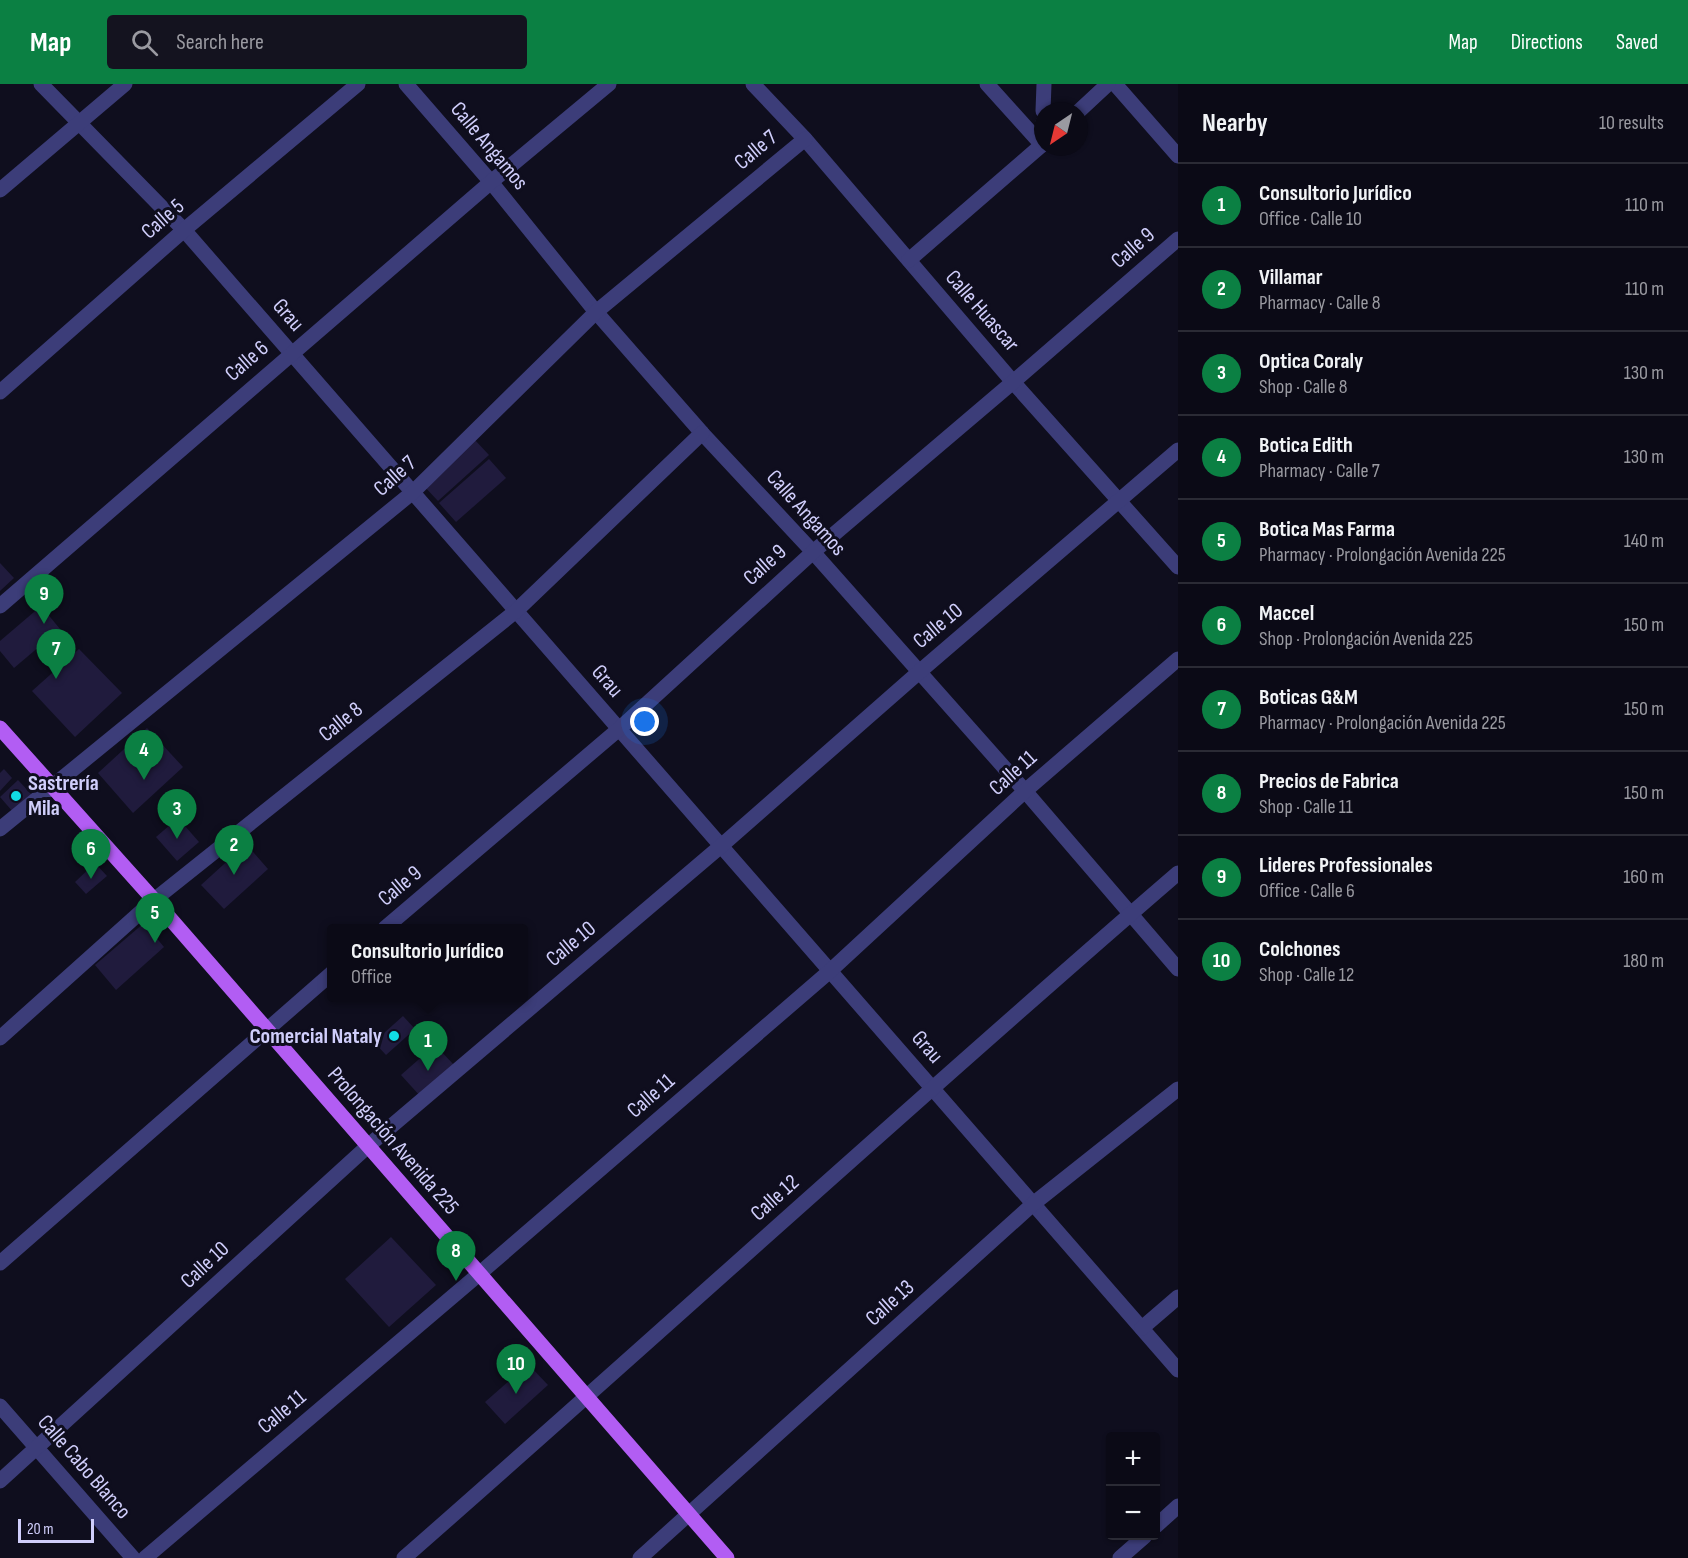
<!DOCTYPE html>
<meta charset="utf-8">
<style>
:root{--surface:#0b0a16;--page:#14131f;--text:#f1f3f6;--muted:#9a9aa1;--line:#2b2b35;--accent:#0b8043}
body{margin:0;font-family:"Sofia Sans Condensed",sans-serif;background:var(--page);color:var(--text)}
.controls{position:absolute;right:18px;bottom:18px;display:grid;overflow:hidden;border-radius:6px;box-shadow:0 2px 4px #0004}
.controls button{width:54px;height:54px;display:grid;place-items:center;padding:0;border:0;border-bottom:2px solid var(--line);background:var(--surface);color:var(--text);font:30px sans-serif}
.compass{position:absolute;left:1034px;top:18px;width:54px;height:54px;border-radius:50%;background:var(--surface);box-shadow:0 2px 4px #0004;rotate:215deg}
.scale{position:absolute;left:18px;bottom:15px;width:76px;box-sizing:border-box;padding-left:6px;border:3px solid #d0cefb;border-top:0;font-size:16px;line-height:21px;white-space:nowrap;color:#d0cefb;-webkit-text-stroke:4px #0f0e1e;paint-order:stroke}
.you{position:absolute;left:645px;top:638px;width:21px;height:21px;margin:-15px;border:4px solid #fff;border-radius:50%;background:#1a73e8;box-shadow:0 0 0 9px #1a73e833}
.badge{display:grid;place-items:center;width:39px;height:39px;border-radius:50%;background:var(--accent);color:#fff;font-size:20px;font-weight:700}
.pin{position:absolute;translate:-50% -50px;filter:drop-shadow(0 2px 3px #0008)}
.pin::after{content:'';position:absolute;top:32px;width:21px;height:18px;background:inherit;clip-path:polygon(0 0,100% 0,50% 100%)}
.popup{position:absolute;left:327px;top:840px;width:201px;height:78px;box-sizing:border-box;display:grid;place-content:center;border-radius:6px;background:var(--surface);filter:drop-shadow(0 2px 4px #0005);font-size:20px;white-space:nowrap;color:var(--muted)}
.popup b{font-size:22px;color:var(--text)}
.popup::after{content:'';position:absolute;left:50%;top:100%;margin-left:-12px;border:12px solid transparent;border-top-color:var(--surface)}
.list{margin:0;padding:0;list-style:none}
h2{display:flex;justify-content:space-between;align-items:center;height:78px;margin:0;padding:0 24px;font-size:26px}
h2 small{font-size:20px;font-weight:400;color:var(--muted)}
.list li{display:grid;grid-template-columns:39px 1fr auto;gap:18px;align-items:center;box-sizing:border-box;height:84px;padding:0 24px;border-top:2px solid var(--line)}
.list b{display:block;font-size:22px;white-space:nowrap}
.list p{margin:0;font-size:20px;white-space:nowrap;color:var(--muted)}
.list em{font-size:20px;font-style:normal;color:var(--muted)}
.icon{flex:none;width:33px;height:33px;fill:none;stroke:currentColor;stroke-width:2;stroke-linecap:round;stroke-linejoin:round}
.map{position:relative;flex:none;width:1178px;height:1474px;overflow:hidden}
header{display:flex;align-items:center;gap:36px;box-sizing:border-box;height:84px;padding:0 30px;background:var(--accent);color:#fff}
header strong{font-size:28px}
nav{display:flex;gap:33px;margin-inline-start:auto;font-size:21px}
.search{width:420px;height:54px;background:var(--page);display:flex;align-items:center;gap:15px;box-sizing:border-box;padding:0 21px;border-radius:6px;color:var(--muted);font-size:22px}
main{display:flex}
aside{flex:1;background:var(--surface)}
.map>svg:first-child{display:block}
</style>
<header>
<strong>Map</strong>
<div class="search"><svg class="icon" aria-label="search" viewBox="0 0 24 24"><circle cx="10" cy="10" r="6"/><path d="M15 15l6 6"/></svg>Search here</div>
<nav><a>Map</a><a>Directions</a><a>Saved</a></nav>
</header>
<main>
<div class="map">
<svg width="1178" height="1474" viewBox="0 0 1178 1474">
<rect width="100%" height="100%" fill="#0f0e1e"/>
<g fill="#201b3d">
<path d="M474,355L489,371L438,417L423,401Z"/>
<path d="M489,375L506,394L456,438L439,419Z"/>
<path d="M0,479L14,494L0,507Z"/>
<path d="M41,522L60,545L14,584L0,567V557Z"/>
<path d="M79,565L122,609L75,653L32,607Z"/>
<path d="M147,644L183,683L133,729L98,689Z"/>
<path d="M4,685L12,694L0,707V689Z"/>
<path d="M18,696L32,711L13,728L0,713Z"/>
<path d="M178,734L199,758L177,777L156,753Z"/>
<path d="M246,760L268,785L224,825L201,801Z"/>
<path d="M95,779L107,792L86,810L75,798Z"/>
<path d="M144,839L164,863L116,906L95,881Z"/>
<path d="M403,932L415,945L386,971L374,958Z"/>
<path d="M435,961L455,982L421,1013L401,991Z"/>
<path d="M391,1153L436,1201L389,1243L345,1195Z"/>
<path d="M528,1280L548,1301L505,1340L485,1318Z"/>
</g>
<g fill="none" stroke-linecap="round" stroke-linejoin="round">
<g stroke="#3c3d79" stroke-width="15">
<path d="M41,0L184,146L1178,1286"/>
<path d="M406,0L491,98L596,228L702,349L813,468L1025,707L1178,885"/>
<path d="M753,0L805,55L1013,298L1178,483"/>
<path d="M987,0L1042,61"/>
<path d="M1115,0L1178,72"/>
<path d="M1043,27L1044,0"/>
<path d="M1079,27L1108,0"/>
<path d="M1042,61L1043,38"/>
<path d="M0,106L125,0"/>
<path d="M909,176L1043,60"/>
<path d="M0,308L184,146L358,0"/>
<path d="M0,522L491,98L609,0"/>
<path d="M0,745L413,408L596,228L805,55"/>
<path d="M385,844L619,645L813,468L1013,298L1178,155"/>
<path d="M0,954L154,816L516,527L702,349"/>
<path d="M0,1179L332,889"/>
<path d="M1142,1244L1178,1213"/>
<path d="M0,1322L133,1474"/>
<path d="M0,1397L368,1062L721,762L918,589L1178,366"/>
<path d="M1156,1442L1178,1422"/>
<path d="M145,1474L479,1190L830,887L1025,707L1178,575"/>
<path d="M404,1474C663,1247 917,1014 1178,789"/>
<path d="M640,1474L1033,1120L1178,1005"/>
<path d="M1120,1474L1145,1452"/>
</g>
<path stroke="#b25df3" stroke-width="15" d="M0,644L154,816L727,1474"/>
</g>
<g fill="#11dce4" stroke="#0f0e1e" stroke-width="2">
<circle cx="16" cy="712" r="6"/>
<circle cx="394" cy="952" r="6"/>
</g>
<g text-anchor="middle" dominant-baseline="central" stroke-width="6" stroke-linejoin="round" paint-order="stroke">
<g font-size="22" fill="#d0cefb" stroke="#0f0e1e">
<text transform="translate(489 62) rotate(50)">Calle Angamos</text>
<text transform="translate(756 66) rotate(-40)">Calle 7</text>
<text transform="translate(163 135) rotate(-41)">Calle 5</text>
<text transform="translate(1133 164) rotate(-41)">Calle 9</text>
<text transform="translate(982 227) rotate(49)">Calle Huascar</text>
<text transform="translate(288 231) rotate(49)">Grau</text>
<text transform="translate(247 277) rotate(-41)">Calle 6</text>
<text transform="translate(395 392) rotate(-42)">Calle 7</text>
<text transform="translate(806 429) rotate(48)">Calle Angamos</text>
<text transform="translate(765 481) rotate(-42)">Calle 9</text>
<text transform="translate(938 542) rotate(-40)">Calle 10</text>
<text transform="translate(607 597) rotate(49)">Grau</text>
<text transform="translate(341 638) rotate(-39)">Calle 8</text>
<text transform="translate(1013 689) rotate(-42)">Calle 11</text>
<text transform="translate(400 802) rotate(-40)">Calle 9</text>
<text transform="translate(571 860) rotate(-40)">Calle 10</text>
<text transform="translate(927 963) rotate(49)">Grau</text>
<text transform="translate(651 1012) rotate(-41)">Calle 11</text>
<text transform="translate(393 1057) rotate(49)">Prolongación Avenida 225</text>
<text transform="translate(775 1114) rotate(-42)">Calle 12</text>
<text transform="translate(205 1181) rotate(-43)">Calle 10</text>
<text transform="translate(890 1219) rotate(-42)">Calle 13</text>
<text transform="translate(282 1328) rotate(-40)">Calle 11</text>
<text transform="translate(84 1383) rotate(49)">Calle Cabo Blanco</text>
</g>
<g font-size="22" font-weight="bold" fill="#d0cefb" stroke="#0f0e1e" text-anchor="start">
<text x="28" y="699">Sastrería<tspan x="28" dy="25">Mila</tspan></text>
<text x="382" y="952" text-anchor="end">Comercial Nataly</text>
</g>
</g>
</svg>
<div class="controls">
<button>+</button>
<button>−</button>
</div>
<svg class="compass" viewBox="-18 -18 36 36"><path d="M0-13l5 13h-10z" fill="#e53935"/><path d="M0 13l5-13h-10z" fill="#9a9aa1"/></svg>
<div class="scale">20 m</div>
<div class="you"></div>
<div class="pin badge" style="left:428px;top:987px">1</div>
<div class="popup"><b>Consultorio Jurídico</b>Office</div>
<div class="pin badge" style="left:234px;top:791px">2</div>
<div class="pin badge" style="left:177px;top:755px">3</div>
<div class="pin badge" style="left:144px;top:696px">4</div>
<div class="pin badge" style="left:155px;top:859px">5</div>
<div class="pin badge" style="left:91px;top:795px">6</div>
<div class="pin badge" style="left:56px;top:595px">7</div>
<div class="pin badge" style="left:456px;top:1197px">8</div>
<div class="pin badge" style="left:44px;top:540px">9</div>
<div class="pin badge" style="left:516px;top:1310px">10</div>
</div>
<aside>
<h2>Nearby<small>10 results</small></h2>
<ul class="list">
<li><span class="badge">1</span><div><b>Consultorio Jurídico</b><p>Office · Calle 10</p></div><em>110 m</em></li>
<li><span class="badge">2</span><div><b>Villamar</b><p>Pharmacy · Calle 8</p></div><em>110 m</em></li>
<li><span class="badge">3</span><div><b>Optica Coraly</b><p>Shop · Calle 8</p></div><em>130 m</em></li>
<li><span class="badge">4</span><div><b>Botica Edith</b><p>Pharmacy · Calle 7</p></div><em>130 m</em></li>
<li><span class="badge">5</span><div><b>Botica Mas Farma</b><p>Pharmacy · Prolongación Avenida 225</p></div><em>140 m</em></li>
<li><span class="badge">6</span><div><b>Maccel</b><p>Shop · Prolongación Avenida 225</p></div><em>150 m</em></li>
<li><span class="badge">7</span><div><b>Boticas G&amp;M</b><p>Pharmacy · Prolongación Avenida 225</p></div><em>150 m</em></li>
<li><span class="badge">8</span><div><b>Precios de Fabrica</b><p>Shop · Calle 11</p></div><em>150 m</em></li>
<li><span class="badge">9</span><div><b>Lideres Professionales</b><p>Office · Calle 6</p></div><em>160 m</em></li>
<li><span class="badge">10</span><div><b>Colchones</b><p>Shop · Calle 12</p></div><em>180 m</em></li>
</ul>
</aside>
</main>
